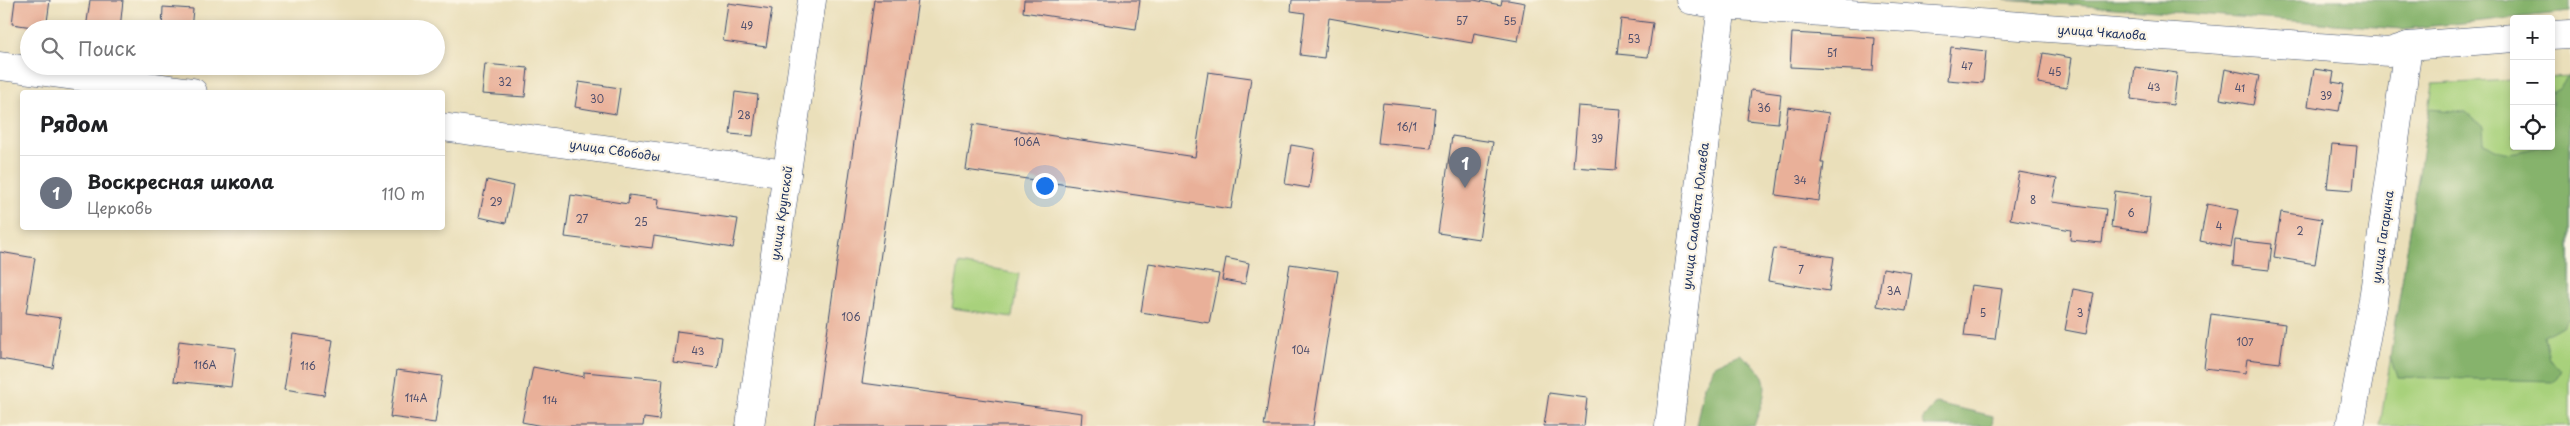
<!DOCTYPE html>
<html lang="ru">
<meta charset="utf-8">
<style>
:root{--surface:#fff;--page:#f2f2f2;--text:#202124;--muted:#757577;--line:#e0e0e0;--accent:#db2777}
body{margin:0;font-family:"Playpen Sans",sans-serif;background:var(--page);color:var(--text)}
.controls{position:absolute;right:15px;top:15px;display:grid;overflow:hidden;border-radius:5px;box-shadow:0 2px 8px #0003}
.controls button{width:45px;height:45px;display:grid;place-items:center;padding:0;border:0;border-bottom:1px solid var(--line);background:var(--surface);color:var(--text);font:25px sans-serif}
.you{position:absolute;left:1044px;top:185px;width:18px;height:18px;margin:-12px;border:4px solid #fff;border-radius:50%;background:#1a73e8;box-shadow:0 0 0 8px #1a73e833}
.badge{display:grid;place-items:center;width:32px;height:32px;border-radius:50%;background:var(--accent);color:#fff;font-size:16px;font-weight:700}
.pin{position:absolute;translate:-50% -41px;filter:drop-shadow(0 1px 2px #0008)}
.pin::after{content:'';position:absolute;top:26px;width:18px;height:15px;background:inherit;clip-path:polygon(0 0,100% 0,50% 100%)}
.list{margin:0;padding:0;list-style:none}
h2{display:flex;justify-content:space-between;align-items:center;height:65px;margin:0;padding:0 20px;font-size:21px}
h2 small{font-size:16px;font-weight:400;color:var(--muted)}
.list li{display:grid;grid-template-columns:32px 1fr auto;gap:15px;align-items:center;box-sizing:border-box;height:75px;padding:0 20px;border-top:1px solid var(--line)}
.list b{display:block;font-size:19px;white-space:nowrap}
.list p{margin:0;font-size:16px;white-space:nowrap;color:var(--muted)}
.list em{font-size:16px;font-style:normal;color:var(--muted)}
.icon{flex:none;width:28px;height:28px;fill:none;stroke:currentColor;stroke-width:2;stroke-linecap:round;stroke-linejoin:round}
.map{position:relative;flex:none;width:2570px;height:426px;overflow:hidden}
.search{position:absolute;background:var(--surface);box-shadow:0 2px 8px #0003;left:20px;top:20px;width:425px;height:55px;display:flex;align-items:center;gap:12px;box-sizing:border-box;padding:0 18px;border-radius:28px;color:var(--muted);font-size:19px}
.panel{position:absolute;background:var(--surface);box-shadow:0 2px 8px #0003;left:20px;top:90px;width:425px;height:140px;border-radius:5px}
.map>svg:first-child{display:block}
</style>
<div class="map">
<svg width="2570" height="426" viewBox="0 0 2570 426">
<rect width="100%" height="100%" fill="#fcf5e5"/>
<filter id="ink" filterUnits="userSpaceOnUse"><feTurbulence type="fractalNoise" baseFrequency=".02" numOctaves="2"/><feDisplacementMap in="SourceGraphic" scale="10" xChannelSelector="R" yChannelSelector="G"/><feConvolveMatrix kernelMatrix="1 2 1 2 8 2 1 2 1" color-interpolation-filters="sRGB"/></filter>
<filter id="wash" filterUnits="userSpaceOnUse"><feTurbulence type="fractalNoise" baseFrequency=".0096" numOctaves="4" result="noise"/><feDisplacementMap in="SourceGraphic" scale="20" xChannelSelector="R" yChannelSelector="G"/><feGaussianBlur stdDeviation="1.12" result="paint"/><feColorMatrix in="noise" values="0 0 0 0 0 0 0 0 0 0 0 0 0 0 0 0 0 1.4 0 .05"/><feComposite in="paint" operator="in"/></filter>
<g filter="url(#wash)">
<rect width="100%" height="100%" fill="#eadfba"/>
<g fill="#a8d17c" stroke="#62806d">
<path d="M2570,77V426H2380L2433,84L2514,80V146H2551V78Z"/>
<path d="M959,264L1019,274L1012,317L952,308Z"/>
</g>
<g fill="#86b36c" stroke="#507165">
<path d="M2005,0H2570V12L2403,29Z"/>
<path d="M2568,77L2570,79V316L2562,326L2544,336L2549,359L2561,370L2555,381L2397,377L2390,358L2429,109L2466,112L2483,127L2484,142C2512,163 2522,146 2551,146V93L2559,89Z"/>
<path d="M1739,354C1776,378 1766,390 1754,426H1696L1704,386L1715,365Z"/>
<path d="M1936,403L1993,416L1992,426H1925L1922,420Z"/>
</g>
<g id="blocks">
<g fill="#e9b099">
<path d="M15,0H50L46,29L12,24Z"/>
<path d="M90,0H123L120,29H86Z"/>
<path d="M874,0H918L862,383L1082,413L1081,426H814Z"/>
<path d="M1024,0H1140L1136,29L1023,12Z"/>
<path d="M1292,0H1474L1501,5L1502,0H1508L1525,3L1518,41L1474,33L1472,43L1329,18L1324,58L1300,55L1305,13L1291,11Z"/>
<path d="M728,3L772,9L766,47L723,41Z"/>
<path d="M163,7L193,9L191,29H162Z"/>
<path d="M1621,19L1653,23L1648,57L1617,54Z"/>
<path d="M1792,33L1875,38L1873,71L1790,67Z"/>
<path d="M1951,47L1986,51L1983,83L1947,80Z"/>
<path d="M2043,53L2072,58L2067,88L2038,83Z"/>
<path d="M485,64L528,68L525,97L482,94Z"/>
<path d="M2135,67L2177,73L2173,105L2131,99Z"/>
<path d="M2225,69L2259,76L2253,105L2220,99Z"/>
<path d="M2314,69L2334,72L2332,82L2344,84L2339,111L2308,106Z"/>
<path d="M1208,72L1251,78L1231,209L966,170L973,124L1195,157Z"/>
<path d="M579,82L620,88L616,114L575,107Z"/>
<path d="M1751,90L1781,94L1778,123L1747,120Z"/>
<path d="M735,92L758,95L753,136L730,134Z"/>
<path d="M1383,103L1435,108L1431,148L1378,143Z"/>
<path d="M1578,106L1621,109L1616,170L1573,167Z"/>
<path d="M1788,107L1829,113L1821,163H1824L1819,201L1776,195Z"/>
<path d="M1452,136L1493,142L1479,239L1438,233Z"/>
<path d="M2332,144L2357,146L2353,190L2327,188Z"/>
<path d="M1291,145L1315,149L1309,188L1285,184Z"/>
<path d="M2019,172L2057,179L2052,202L2106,209L2102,243L2070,240L2071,230L2010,219Z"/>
<path d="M487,180L513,186L506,223L479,217Z"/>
<path d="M2115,191L2151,196L2147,232L2111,227Z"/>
<path d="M571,195L628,204L629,195L659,199L658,208L738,219L733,248L654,236L652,248L565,237Z"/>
<path d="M2207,204L2238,210L2231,247L2200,241Z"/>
<path d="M2281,212L2322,219L2315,264L2274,257Z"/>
<path d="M2235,240L2272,244L2269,270L2233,266Z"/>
<path d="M1774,248L1834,257L1829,291L1768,281Z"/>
<path d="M0,252L35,258L26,313L61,318L53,368L0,359Z"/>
<path d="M1226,258L1249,263L1245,284L1222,280Z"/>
<path d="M1149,263L1219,274L1209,323L1141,312Z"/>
<path d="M1290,264L1338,271L1313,426H1264Z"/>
<path d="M1883,268L1912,273L1906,311L1877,306Z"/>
<path d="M1971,285L2002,289L1995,339L1964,336Z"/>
<path d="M2073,289L2094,293L2086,334L2065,330Z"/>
<path d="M2211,314L2285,324L2280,363L2247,359L2245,373L2204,368Z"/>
<path d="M677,331L722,337L718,368L673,362Z"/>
<path d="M293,334L333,340L324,395L284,389Z"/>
<path d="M179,341L236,348L231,387L174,381Z"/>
<path d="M533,367L584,377V372L663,379L659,420L644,418L643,426H542L522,422Z"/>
<path d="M397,370L442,376L435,423L390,417Z"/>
<path d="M1549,393L1587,398L1584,426H1544Z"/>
</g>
</g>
</g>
<g filter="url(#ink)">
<use href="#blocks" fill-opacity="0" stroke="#3a496c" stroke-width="1"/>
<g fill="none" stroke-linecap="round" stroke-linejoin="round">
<g stroke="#3a496c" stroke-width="29">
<g id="street">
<path d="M1690,0L1722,5L2389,52L2408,46L2514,38"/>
<path d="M2551,35L2570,34"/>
<path d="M0,66L193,92"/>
<path d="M442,127L787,174"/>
<path d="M750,426L812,0"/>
<path d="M1669,426L1722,5"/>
<path d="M2350,426L2373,300L2408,46"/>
</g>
</g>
<use href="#street" stroke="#fff" stroke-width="28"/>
</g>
</g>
<g text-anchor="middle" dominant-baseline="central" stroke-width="4.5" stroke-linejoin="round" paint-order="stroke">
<g font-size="10" fill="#4e4f6d">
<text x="1462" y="20">57</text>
<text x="1510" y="20">55</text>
<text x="747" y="25">49</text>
<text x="1634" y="38">53</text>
<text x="1832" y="52">51</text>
<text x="1967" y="65">47</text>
<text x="2055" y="71">45</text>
<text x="505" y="81">32</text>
<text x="2154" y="86">43</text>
<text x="2240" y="87">41</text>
<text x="2326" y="95">39</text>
<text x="597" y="98">30</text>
<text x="1764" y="107">36</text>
<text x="744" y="114">28</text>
<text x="1407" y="126">16/1</text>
<text x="1597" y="138">39</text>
<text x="1027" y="141">106А</text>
<text x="1800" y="179">34</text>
<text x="2033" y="199">8</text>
<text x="496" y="201">29</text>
<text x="2131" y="212">6</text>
<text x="582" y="218">27</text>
<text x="641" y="221">25</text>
<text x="2219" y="225">4</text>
<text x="2300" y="230">2</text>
<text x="1801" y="269">7</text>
<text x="1894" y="290">3А</text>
<text x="1983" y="312">5</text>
<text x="2080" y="312">3</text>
<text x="851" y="316">106</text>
<text x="2245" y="341">107</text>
<text x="1301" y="349">104</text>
<text x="698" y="350">43</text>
<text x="205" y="364">116А</text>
<text x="308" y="365">116</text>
<text x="416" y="397">114А</text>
<text x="550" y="399">114</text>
</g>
<g font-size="12" fill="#1b2f5e" stroke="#fcf5e5">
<text transform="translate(2102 32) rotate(4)">улица Чкалова</text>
<text transform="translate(615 150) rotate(8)">улица Свободы</text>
<text transform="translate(781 213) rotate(-82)">улица Крупской</text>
<text transform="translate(1695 216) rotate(-83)">улица Салавата Юлаева</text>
<text transform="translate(2382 237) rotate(-82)">улица Гагарина</text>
</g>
</g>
</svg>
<div class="controls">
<button>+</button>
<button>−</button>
<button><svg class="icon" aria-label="locate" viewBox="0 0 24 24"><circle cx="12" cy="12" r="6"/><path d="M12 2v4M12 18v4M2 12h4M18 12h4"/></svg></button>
</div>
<div class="you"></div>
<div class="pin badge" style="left:1465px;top:188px;background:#6b7280">1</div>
<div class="search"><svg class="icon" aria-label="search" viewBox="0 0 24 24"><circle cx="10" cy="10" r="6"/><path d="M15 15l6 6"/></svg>Поиск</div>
<section class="panel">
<h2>Рядом<small></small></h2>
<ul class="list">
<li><span class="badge" style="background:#6b7280">1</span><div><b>Воскресная школа</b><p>Церковь</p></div><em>110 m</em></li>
</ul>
</section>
</div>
